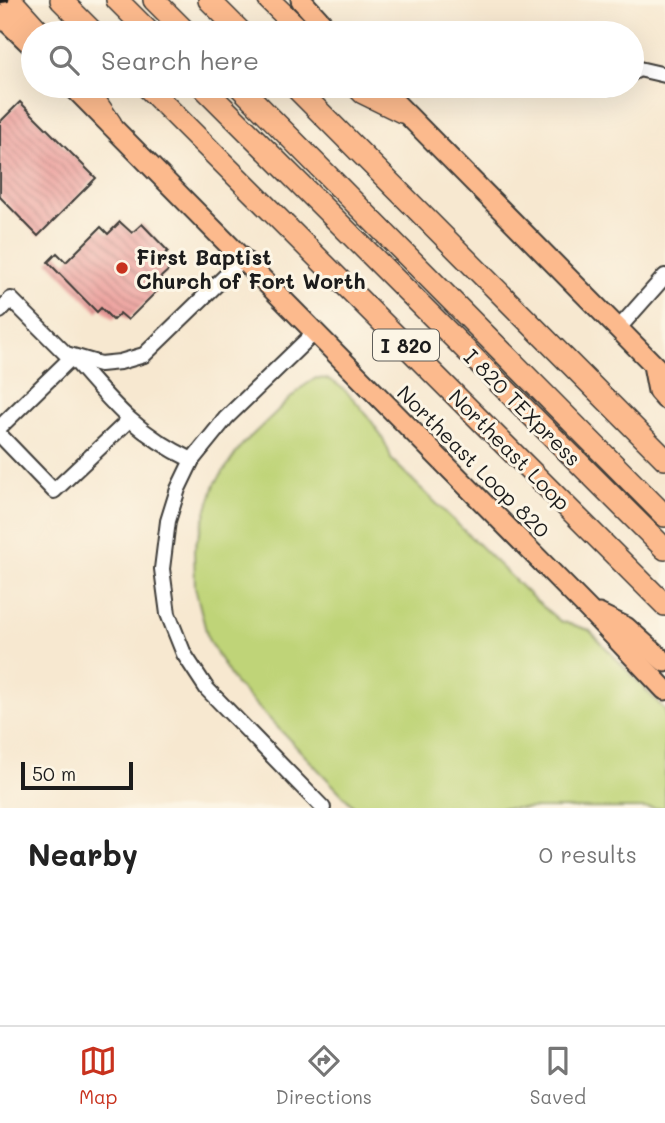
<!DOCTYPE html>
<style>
:root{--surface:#fff;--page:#f2f2f2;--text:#222;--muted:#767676;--line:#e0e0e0;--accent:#c8321e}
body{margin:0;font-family:Mali,sans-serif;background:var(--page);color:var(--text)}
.scale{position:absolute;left:21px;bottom:18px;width:112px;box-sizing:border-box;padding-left:7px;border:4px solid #1c1c1c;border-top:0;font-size:19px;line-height:24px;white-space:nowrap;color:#1c1c1c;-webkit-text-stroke:5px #fcf5e5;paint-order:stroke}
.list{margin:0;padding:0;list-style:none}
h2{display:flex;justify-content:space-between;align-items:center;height:91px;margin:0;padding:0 28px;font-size:30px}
h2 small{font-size:23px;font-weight:400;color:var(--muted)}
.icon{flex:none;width:38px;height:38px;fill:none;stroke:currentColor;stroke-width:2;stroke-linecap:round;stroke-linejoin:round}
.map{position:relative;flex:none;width:665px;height:808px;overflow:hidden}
.search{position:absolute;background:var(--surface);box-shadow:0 7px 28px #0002;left:21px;right:21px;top:21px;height:77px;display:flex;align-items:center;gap:18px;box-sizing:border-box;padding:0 24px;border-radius:38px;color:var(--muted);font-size:26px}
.sheet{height:217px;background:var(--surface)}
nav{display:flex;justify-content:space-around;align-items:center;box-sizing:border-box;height:98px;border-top:2px solid var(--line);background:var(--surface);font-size:19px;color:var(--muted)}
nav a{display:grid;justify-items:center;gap:4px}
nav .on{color:var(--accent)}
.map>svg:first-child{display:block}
</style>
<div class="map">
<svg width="665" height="808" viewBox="0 0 665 808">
<defs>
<pattern id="building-back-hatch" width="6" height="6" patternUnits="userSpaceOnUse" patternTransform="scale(1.75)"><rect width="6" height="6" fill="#ec9e9b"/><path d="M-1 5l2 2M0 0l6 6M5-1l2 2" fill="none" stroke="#be807e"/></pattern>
</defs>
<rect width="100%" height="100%" fill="#fcf5e5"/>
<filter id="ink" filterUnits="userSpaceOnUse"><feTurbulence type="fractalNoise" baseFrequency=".0143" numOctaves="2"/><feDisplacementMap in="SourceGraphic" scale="14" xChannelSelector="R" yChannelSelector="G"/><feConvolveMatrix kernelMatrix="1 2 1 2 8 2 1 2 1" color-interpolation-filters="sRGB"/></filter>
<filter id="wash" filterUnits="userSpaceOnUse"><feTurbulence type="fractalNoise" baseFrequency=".00686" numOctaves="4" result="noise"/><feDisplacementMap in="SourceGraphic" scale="28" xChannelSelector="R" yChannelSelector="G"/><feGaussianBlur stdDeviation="1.57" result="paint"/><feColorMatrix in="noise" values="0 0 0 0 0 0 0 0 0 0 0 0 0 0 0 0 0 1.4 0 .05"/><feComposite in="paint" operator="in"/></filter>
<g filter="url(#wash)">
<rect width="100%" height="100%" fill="#f7e8d0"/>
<path fill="#bfd478" stroke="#6e784a" stroke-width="2" d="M316,378C321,379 328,378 332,381C353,393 386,436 391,459L535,600L560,621L589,630L665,710V808H355L234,682L208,639L195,587L194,550L215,484L241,446L301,388Z"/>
<g id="blocks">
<g fill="url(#building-back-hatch)">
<path d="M20,102L96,178L38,236L0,197V122Z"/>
<path d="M120,222L132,233L142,224L168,251L162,257L172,267L160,278L165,283L128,320L120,313L113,320L101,308L97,312L48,262L57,253L66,262L101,227L108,234Z"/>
</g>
</g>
</g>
<g filter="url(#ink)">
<use href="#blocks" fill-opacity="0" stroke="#3d3b37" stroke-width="2"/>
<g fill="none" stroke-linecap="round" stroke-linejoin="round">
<g stroke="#3d3b37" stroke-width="18">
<g id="minor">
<path d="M632,73L639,69L665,75"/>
<path d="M610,87L611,86"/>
<path d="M0,311L11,299L66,354L100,364L120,362L144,355L243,259"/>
<path d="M618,329L665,276"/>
<path d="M315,332L226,418L192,460L178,489L168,521L162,569L168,614L184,654L207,689L323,808"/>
<path d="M0,427L72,357C112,403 135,433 192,460"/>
<path d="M0,435L54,491L129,420"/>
</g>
</g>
<g stroke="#3d3b37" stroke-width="23">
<g id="major">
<path d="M301,0L331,33"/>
<path d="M0,15L33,47"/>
<path d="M72,86L588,609L665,690"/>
<path d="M379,86L665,376"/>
<path d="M653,365L658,391L665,399"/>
<path d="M599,614L626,627L665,662"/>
</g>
</g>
<g stroke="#3d3b37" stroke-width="24">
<g id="highway">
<path d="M11,0L41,33"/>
<path d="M61,0L94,33"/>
<path d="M117,0L150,33"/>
<path d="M154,0L187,33"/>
<path d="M209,0L242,33"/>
<path d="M269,0L303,33"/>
<path d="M85,86L111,124"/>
<path d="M146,86L665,605"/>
<path d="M202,86L665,549"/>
<path d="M239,86L665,516"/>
<path d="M294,86L665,459"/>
<path d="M356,86L363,93L402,112"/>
</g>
</g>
<use href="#minor" stroke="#fff" stroke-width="14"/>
<use href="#major" stroke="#fcba8d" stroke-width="19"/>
<use href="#highway" stroke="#fcba8d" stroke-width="21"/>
<path stroke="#1c1c1c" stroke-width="4.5" d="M0,1L7,0"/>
</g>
</g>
<circle fill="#c8321e" stroke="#fcf5e5" stroke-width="2.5" cx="122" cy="268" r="7"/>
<g text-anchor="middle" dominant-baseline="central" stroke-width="6" stroke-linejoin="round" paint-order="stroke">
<rect fill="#fcf5e5" stroke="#5f5d58" stroke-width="2" x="373" y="329.5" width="66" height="31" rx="5"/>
<g font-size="19" font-weight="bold" fill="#1c1c1c">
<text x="406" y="345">I 820</text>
</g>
<g font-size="21" font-weight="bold" fill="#1c1c1c" stroke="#fcf5e5" text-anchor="start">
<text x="136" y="256">First Baptist<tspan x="136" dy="24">Church of Fort Worth</tspan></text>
</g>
<g font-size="21" fill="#1c1c1c" stroke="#fcf5e5">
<text transform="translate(523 407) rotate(45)">I 820 TEXpress</text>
<text transform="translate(510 449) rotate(45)">Northeast Loop</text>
<text transform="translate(474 461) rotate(45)">Northeast Loop 820</text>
</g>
</g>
</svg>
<div class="scale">50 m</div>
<div class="search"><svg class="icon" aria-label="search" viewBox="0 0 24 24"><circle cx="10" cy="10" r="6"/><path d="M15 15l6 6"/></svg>Search here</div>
</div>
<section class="sheet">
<h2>Nearby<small>0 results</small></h2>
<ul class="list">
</ul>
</section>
<nav>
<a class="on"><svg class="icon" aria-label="map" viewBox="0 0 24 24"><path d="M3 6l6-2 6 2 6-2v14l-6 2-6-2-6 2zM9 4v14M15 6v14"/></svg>Map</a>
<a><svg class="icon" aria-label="directions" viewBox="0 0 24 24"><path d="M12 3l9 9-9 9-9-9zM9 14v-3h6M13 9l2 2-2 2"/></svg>Directions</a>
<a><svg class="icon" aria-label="saved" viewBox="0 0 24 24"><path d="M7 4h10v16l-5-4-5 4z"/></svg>Saved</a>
</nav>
